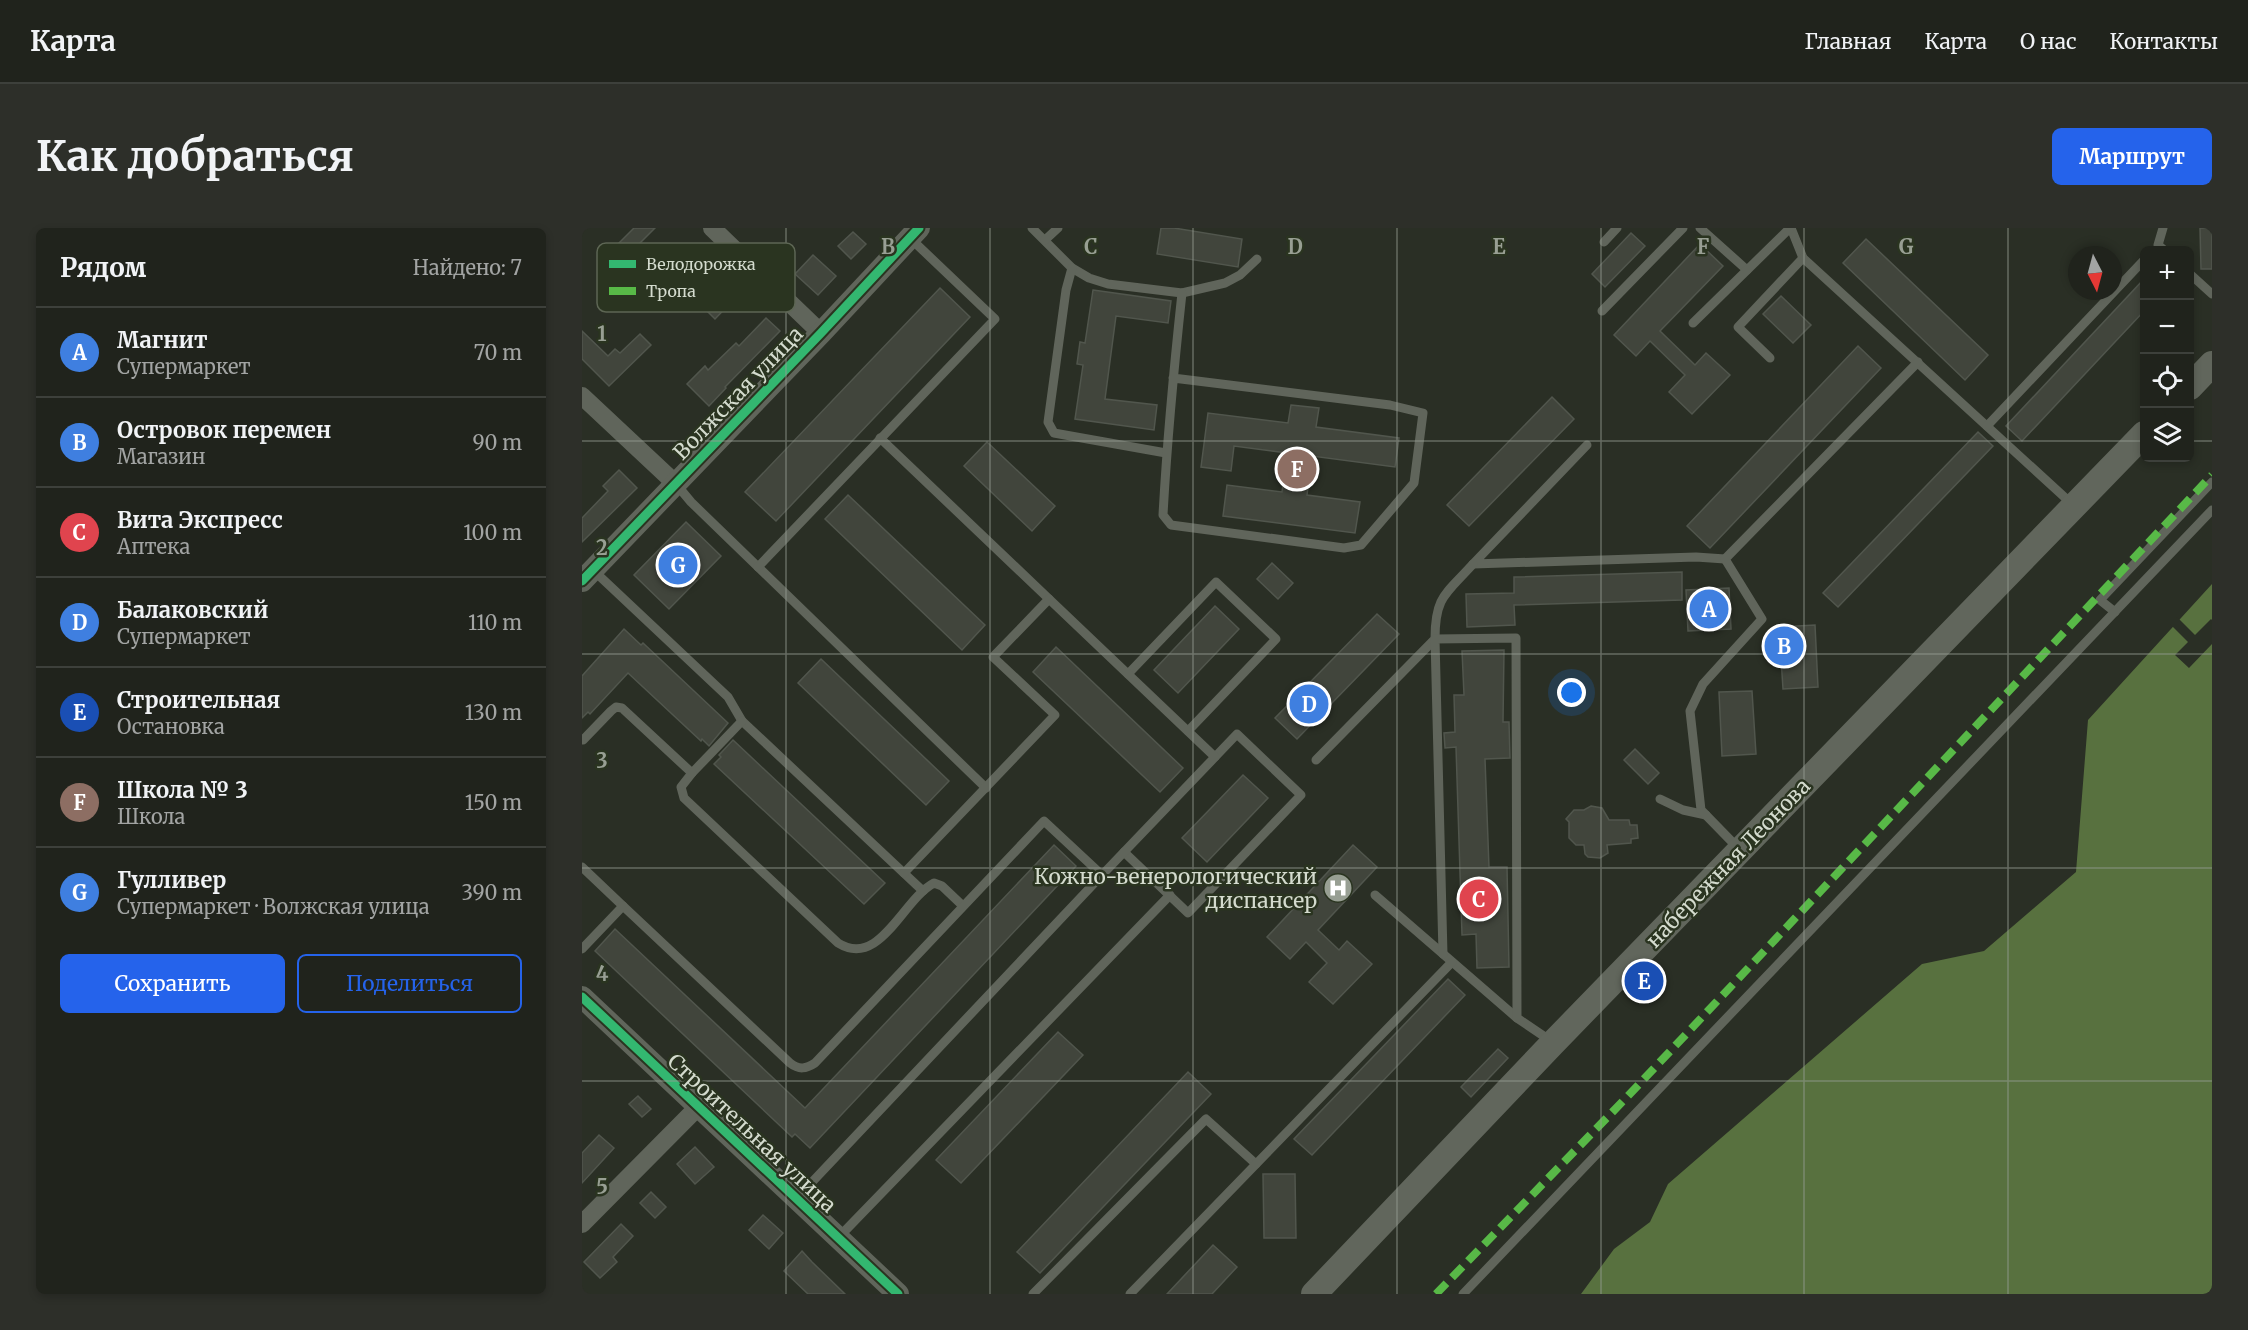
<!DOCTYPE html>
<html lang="ru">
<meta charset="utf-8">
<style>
:root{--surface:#20231c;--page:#2d2f29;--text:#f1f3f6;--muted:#a2a4a3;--line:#3d403b;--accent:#2563eb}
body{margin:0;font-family:Merriweather,serif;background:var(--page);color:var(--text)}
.controls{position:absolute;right:18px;top:18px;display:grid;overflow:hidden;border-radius:9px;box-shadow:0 3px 9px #0003}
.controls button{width:54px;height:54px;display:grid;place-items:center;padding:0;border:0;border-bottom:2px solid var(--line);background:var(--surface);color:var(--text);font:30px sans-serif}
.compass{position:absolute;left:1486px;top:18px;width:54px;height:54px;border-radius:50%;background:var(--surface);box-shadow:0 3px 9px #0003;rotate:174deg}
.you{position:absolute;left:990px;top:465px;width:21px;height:21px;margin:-15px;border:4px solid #fff;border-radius:50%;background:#1a73e8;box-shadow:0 0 0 9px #1a73e833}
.badge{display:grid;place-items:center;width:39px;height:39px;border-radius:50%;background:var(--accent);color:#fff;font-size:20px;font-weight:700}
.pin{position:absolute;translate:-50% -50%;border:3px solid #fff;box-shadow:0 2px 6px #0006}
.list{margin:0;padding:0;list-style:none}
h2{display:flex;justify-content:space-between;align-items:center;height:78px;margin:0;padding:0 24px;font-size:26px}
h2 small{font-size:20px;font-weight:400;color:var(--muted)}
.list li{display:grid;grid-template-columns:39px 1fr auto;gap:18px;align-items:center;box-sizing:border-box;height:90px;padding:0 24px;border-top:2px solid var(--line)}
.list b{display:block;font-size:22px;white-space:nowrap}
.list p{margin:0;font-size:20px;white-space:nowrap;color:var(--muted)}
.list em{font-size:20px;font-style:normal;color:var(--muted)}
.actions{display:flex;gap:12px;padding:18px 24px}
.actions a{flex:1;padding:14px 0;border:2px solid var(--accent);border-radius:9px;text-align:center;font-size:21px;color:var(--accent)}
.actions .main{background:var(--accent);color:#fff}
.icon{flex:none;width:33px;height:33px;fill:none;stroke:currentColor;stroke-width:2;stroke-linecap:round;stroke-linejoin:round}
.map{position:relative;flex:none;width:1630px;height:1066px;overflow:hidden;border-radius:9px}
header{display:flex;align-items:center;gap:36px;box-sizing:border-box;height:84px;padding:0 30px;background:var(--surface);border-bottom:2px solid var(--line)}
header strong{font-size:28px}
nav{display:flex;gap:33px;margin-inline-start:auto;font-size:21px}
.intro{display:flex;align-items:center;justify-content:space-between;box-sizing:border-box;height:144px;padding:0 36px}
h1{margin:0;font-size:42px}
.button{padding:15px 27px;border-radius:9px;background:var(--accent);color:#fff;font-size:21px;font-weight:700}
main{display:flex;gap:36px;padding:0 36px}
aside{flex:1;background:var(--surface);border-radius:9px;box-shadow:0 3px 9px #0003}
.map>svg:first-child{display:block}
</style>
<header>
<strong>Карта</strong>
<nav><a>Главная</a><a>Карта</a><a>О нас</a><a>Контакты</a></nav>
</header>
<div class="intro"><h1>Как добраться</h1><a class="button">Маршрут</a></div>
<main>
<aside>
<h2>Рядом<small>Найдено: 7</small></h2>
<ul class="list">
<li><span class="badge" style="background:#3f7fe0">A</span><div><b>Магнит</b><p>Супермаркет</p></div><em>70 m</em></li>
<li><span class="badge" style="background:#3f7fe0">B</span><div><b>Островок перемен</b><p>Магазин</p></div><em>90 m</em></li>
<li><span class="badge" style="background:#e0444e">C</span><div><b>Вита Экспресс</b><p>Аптека</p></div><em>100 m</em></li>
<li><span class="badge" style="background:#3f7fe0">D</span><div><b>Балаковский</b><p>Супермаркет</p></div><em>110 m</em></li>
<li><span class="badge" style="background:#1a4fb4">E</span><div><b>Строительная</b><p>Остановка</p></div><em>130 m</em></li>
<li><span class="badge" style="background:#8d6e63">F</span><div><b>Школа № 3</b><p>Школа</p></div><em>150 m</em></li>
<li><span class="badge" style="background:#3f7fe0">G</span><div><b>Гулливер</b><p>Супермаркет · Волжская улица</p></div><em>390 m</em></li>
</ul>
<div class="actions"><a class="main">Сохранить</a><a>Поделиться</a></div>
</aside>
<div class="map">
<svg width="1630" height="1066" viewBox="0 0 1630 1066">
<rect width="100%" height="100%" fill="#2a2f25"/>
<path fill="#58713f" d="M1630,356V1066H999L1032,1021L1068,994L1086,956L1340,736L1402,723L1494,644L1506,492Z"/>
<path fill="#2a2f25" d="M1595,389L1613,407L1629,391L1630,392V416L1607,440L1593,427L1606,414L1588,396Z"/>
<g fill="#41453c" stroke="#51564d" stroke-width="1.5">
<path d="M52,0H73L45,28L35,17Z"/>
<path d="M579,0H592L660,11L656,39L575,26Z"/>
<path d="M1618,0H1630V41H1619Z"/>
<path d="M271,4L284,16L269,31L256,18Z"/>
<path d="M1049,5L1063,18L1023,59L1010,46Z"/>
<path d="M1284,11L1406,127L1383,152L1261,35Z"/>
<path d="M1118,16L1141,38L1078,103L1113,137L1124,125L1148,147L1110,186L1087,164L1103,147L1068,113L1054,128L1032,107Z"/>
<path d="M231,27L254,48L236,67L213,46Z"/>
<path d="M129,33L159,64L133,91L115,73L124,65L110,51Z"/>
<path d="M1563,50V82L1440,213L1424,198Z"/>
<path d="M358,60L388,89L194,293L163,264Z"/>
<path d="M511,62L589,73L586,95L534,88L523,171L575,177L572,202L493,191L501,137L495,136L498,114L503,115Z"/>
<path d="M1199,68L1229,97L1211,115L1181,86Z"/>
<path d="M184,90L198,103L143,159L144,160L127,178L105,156L123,138L126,142L154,115L157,118Z"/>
<path d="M0,103L26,128L33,121L38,125L58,106L69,117L27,158L0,131Z"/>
<path d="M1276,118L1299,140L1128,320L1105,298Z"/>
<path d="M970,169L992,191L887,298L865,277Z"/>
<path d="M709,177L737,180L734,199L817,210L813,239L730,228L725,267L778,274L773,305L641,288L645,257L700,264L705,225L652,218L649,243L619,239L626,185L706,195Z"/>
<path d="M1396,204L1411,218L1256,379L1241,365Z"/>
<path d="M405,214L473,278L450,303L382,238Z"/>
<path d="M37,242L55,260L0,314V290L26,263L21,258Z"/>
<path d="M266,267L403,397L380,422L243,291Z"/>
<path d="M104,294L139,328L87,381L52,347Z"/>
<path d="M690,335L711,355L696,371L675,351Z"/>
<path d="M1100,344V372L932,377L933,397L885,399L884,366L932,365V349Z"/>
<path d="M1147,360L1149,401L1106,403L1104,362Z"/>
<path d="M633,378L657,401L596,465L572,442Z"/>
<path d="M795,386L817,406L715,511L693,490Z"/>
<path d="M1233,397L1236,459L1201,461L1197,399Z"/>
<path d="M42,401L59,417L61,415L146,495L127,518L120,511L119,513L46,445L8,486L6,484L0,490V448Z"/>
<path d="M474,419L601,540L578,564L451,444Z"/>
<path d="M922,422L921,494H927L928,530L903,531L907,639H925L927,739L895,740L894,706L880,707L874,519L863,520L862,505L873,504L872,467H882L880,423Z"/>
<path d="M239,431L367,553L344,577L216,455Z"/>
<path d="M1170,463L1174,526L1140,528L1137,464Z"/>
<path d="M151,512L303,655L282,676L132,536L139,529L137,527Z"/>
<path d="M1053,521L1077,545L1066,556L1042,532Z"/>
<path d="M661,547L686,570L625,634L600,610Z"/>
<path d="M1009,578L1020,580L1027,592H1047L1048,597H1055L1056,610L1049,611V615L1025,617L1026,625L1018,630L1006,629L1003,626L1002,617H994L987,610V594L984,591L992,582H1002Z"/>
<path d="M472,617L494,638L228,920L213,906L210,909L13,723L33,701L223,880Z"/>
<path d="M771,617L795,639L736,702L757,722L765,713L790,736L751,776L727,754L745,735L724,714L708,731L685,709Z"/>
<path d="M866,751L883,767L730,927L712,911Z"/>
<path d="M476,804L501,827L379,955L354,932Z"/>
<path d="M916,821L926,830L889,869L879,859Z"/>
<path d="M606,844L629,866L458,1045L435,1024Z"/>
<path d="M56,868L69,881L60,889L47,876Z"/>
<path d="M17,907L32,920L0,955V925Z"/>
<path d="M113,919L132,939L113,956L95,936Z"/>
<path d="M681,946H713L714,1010H682Z"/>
<path d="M69,964L84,979L73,990L58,975Z"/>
<path d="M181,987L201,1005L187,1021L167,1002Z"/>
<path d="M39,996L51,1008L31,1029L35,1034L18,1050L2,1034Z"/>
<path d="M631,1017L655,1039L630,1066H585Z"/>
<path d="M220,1023L230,1034L263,1066H226L202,1043Z"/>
</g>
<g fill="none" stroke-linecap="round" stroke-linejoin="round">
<g stroke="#60655b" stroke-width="9">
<path d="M450,0L490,40L507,50L526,56L600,65L643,55L658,47L675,31"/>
<path d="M1118,0L1165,42"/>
<path d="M1209,0L1221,30L1490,276"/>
<path d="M1581,0L1576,17L1582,22"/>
<path d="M463,12L476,0"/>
<path d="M1022,14L1035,0"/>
<path d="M490,40L484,62L466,194L472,205L584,225"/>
<path d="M1608,46L1630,66"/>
<path d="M1020,83L1101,0"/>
<path d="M1111,95L1208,0"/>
<path d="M1188,130L1156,99L1221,30"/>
<path d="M591,150L808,177L841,185L832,255L779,317L762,320L589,297L581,287C585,213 592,139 600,65"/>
<path d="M1405,198L1562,32"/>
<path d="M298,210L467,371"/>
<path d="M1005,217L891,336L1114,329L1143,331"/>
<path d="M94,256L109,274L404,560"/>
<path d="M176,339L413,91L328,10"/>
<path d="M11,342L146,469L160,493L341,663"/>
<path d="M1533,384L1518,372L1630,254"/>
<path d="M546,446L634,354L694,411L606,503"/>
<path d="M1,512L29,483L34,479L40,480L110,545L160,493"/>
<path d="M734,532L853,411C853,368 864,366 891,336"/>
<path d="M110,545L99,559L102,570L256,715C298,741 320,672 352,655L360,658L381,678"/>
<path d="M1078,571L1101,582L1124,587"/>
<path d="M1158,622L1119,582L1108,483L1121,456L1180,391L1143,331L1336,134"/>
<path d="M542,624L606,685L719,567L655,506L633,529"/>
<path d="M0,639L41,678"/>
<path d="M322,645L473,487L411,429L467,371L633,529L520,647"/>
<path d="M793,667L935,790"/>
<path d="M0,721L41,678L208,835C217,842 224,841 233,835L462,593L520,647L215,970"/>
<path d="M861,726L853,411L934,410L935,790L969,813"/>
<path d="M256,1010L588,667"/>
<path d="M451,1066L624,891L674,936"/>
<path d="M548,1066L870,734"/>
<path d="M881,1066L1630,282"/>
</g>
<g stroke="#60655b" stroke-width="18">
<path d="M130,0L239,105"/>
<path d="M0,168L94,256"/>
<path d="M0,996L116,879"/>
</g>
<g stroke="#60655b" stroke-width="22">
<path d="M0,353L239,105L337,0"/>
<path d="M0,769L316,1066"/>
</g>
<g stroke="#61665c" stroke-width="26">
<path d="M1608,159L1630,136"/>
<path d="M732,1066L971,815L1562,206"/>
</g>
<path stroke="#58b947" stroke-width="8" stroke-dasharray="15 8" stroke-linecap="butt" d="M854,1066L1045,869L1630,247"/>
<g stroke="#2a3420" stroke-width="13">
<g id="cycleway">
<path d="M0,353L239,105L337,0"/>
<path d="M0,769L316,1066"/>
</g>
</g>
<use href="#cycleway" stroke="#33b770" stroke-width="9"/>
</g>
<path fill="none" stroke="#989f93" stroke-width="1.5" stroke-opacity="0.55" d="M204,0V1066M408,0V1066M611,0V1066M815,0V1066M1019,0V1066M1222,0V1066M1426,0V1066M0,213H1562M1608,213H1630M0,426H1630M0,640H1630M0,853H1630"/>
<defs>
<g id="hospital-disc" transform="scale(1.5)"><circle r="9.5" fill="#989f93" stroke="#2a3420"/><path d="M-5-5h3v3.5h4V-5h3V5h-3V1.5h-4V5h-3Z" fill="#fff"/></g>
</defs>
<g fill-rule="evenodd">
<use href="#hospital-disc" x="756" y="660"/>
</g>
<g text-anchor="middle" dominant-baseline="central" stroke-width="5" stroke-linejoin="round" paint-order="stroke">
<g font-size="21" fill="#d4dbce" stroke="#2a3420">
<text transform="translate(156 165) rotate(-46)">Волжская улица</text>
<text transform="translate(1146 635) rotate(-46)">набережная Леонова</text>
<text transform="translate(170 905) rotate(43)">Строительная улица</text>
</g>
<g font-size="21" fill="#d4dbce" stroke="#2a3420" text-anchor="end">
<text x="735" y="648">Кожно-венерологический<tspan x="735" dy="24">диспансер</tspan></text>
</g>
</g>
<rect x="15" y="15" width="198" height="69" rx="9" fill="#2a3420" stroke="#5d6654" stroke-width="1.5"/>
<rect x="27" y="32" width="27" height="8" fill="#33b770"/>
<rect x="27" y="59" width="27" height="8" fill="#58b947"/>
<g font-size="16" fill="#d4dbce">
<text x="64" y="42">Велодорожка</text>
<text x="64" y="69">Тропа</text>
</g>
<g font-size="20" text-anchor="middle" font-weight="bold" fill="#989f93" stroke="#2a3420" stroke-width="5" stroke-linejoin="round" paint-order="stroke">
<text x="306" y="26">B</text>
<text x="509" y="26">C</text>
<text x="713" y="26">D</text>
<text x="917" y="26">E</text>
<text x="1121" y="26">F</text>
<text x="1324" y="26">G</text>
<text x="20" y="113">1</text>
<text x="20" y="327">2</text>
<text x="20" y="540">3</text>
<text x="20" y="753">4</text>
<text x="20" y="966">5</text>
</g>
</svg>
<div class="controls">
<button>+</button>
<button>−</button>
<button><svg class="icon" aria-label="locate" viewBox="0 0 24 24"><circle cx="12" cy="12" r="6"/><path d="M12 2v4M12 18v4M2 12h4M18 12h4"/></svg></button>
<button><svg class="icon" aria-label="layers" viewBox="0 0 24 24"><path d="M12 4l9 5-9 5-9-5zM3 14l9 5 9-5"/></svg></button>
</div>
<svg class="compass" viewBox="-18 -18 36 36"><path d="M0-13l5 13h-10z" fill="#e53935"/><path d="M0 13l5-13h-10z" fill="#a2a4a3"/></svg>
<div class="you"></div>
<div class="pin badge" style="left:1127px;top:381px;background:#3f7fe0">A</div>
<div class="pin badge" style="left:1202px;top:418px;background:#3f7fe0">B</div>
<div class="pin badge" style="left:897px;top:671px;background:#e0444e">C</div>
<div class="pin badge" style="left:727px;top:476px;background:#3f7fe0">D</div>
<div class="pin badge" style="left:1062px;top:753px;background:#1a4fb4">E</div>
<div class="pin badge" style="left:715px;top:241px;background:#8d6e63">F</div>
<div class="pin badge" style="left:96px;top:337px;background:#3f7fe0">G</div>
</div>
</main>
